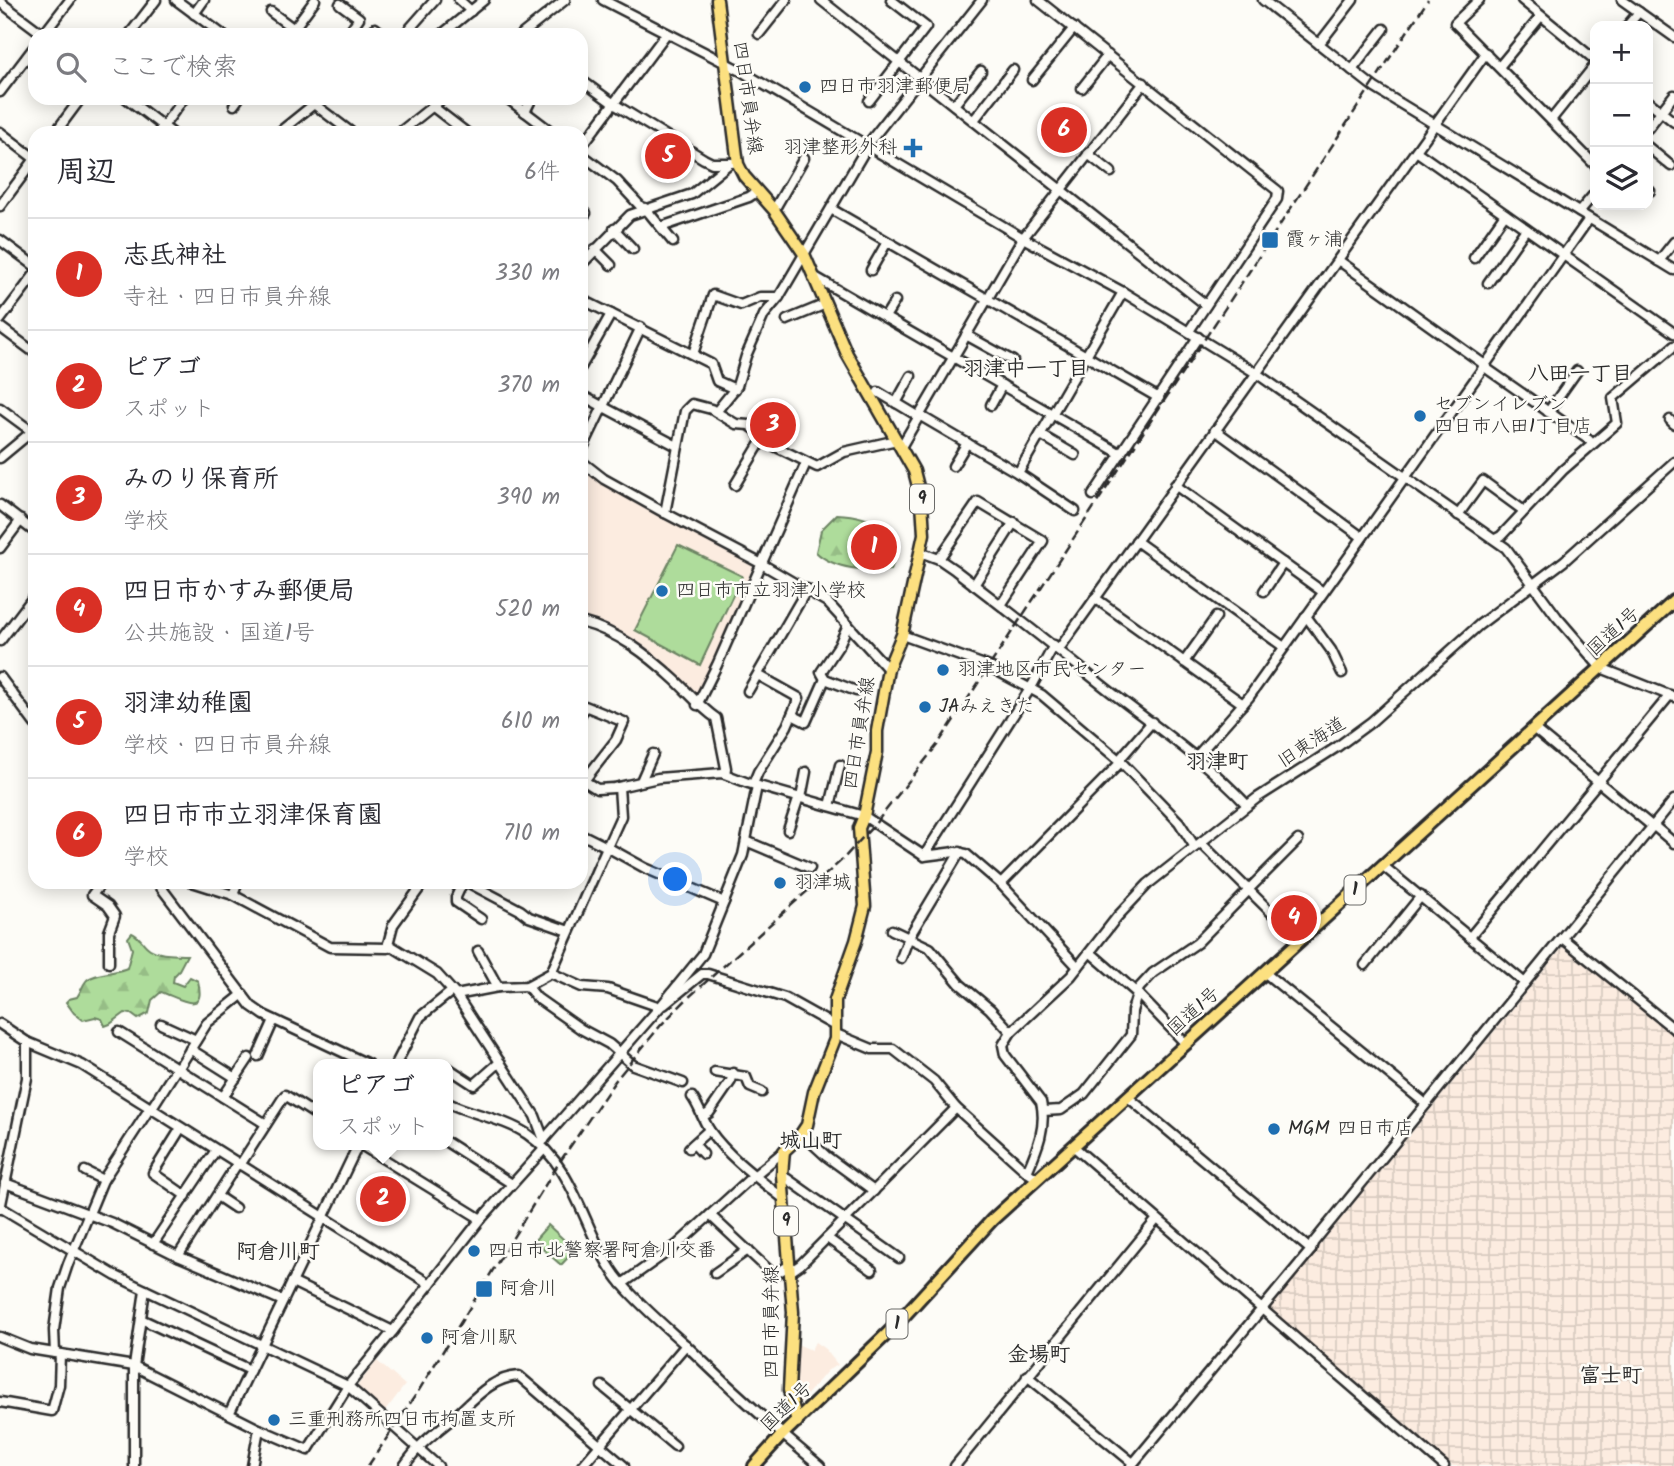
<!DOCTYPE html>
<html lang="ja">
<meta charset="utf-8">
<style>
:root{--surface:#fff;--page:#f2f2f3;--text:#2b2b33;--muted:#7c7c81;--line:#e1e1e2;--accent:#d93025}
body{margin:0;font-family:Kalam,"Klee One",sans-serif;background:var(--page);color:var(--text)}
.controls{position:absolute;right:21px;top:21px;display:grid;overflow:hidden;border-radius:14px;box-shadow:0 4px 18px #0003}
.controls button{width:63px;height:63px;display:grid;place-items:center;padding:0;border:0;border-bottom:2px solid var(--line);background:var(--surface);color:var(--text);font:35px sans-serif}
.you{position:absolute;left:676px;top:880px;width:24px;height:24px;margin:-18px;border:5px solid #fff;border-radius:50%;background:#1a73e8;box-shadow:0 0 0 10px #1a73e833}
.badge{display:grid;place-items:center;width:46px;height:46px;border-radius:50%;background:var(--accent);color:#fff;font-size:23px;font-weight:700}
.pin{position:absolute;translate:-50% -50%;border:4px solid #fff;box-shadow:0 2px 7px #0006}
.popup{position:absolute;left:313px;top:1059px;width:140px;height:91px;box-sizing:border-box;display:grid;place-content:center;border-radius:14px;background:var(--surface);filter:drop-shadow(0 2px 5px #0005);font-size:23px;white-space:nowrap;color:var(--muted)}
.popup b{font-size:26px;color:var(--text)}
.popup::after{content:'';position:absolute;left:50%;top:100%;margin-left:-14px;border:14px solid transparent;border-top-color:var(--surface)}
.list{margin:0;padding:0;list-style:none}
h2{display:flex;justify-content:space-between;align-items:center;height:91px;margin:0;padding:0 28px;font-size:30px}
h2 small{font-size:23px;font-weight:400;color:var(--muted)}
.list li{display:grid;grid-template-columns:46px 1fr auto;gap:21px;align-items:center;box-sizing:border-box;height:112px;padding:0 28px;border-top:2px solid var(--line)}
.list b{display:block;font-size:26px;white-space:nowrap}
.list p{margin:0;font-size:23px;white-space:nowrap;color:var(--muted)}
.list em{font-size:23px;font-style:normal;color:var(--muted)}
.icon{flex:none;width:38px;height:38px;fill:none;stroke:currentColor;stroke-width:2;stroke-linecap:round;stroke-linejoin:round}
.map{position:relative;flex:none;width:1674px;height:1466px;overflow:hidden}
.search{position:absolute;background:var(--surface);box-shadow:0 4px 18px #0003;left:28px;top:28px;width:560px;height:77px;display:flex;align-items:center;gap:18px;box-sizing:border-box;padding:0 24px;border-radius:21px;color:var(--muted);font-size:26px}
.panel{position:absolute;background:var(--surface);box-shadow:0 4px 18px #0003;left:28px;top:126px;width:560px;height:763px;border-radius:21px}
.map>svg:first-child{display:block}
</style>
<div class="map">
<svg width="1674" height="1466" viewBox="0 0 1674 1466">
<defs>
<pattern id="industrial-grid" width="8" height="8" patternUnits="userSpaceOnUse" patternTransform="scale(1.75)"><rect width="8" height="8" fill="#fcece0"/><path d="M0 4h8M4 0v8" fill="none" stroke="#d8cbc0"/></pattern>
<pattern id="forest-firs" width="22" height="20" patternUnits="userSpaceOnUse" patternTransform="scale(1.75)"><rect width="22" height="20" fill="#aedc9b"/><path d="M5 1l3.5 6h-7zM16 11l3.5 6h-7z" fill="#96bd86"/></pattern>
</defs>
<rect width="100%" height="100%" fill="#fdfcf7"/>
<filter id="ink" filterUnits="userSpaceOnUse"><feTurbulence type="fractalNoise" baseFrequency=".0143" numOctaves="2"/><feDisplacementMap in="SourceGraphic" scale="14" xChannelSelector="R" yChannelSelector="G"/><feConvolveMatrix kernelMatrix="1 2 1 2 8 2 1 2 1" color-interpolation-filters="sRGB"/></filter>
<g filter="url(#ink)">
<g fill="#fcece0">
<path d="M581,467L614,488L753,566L722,644L703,686L694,695L627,636L581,617Z"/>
<path d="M815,1342L825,1349L838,1365L828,1370L799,1404L796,1399L795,1387V1343L811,1350Z"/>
<path d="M377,1361L405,1385L383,1414L357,1391L358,1385Z"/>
</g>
<path fill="url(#industrial-grid)" d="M1563,947L1674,1036V1466H1452L1268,1308Z"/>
<g fill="#aedc9b" stroke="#6c8463" stroke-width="2">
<path d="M678,545L742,576L700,665L635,630Z"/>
<path d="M548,1225L575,1250L561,1265L534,1241Z"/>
</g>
<g fill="url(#forest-firs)" stroke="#6c8463" stroke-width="2">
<path d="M837,514C870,515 905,531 891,570C869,572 833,569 816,552L821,530Z"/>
<path d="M132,933C141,937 143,945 150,949C162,956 174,954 187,955L178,972L174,976L173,982L183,986L190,977L198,981C207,1018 177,997 161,992L152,1000L149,1013L138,1019L131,1014L125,1013L110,1024L105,1026L102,1019L95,1017L83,1020L74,1013L66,1002L69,999L77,997C81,992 82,986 86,981C92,973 117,973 127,968L132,949L128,938Z"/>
</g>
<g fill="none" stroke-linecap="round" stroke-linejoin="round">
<g stroke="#2b2b2b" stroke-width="13">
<g id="minor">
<path d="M176,0L223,35"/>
<path d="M459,0L471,11"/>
<path d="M603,0L741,71L1023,238L1123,292L1256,373L1506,548L1557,617L1601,668L1674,697"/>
<path d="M821,0L1206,305"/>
<path d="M1038,0L1278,191L1277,199L1189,331"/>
<path d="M1263,0L1375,88L1674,270"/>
<path d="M1479,0L1455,23L1595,165"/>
<path d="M1522,0L1595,60"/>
<path d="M1622,0L1674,37"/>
<path d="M0,2L44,35"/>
<path d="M340,4L359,18L347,35"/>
<path d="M271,12L302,35"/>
<path d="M194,14L204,0"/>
<path d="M1627,26L1639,12"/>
<path d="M375,28L384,35"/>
<path d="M759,34L786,0"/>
<path d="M43,35L70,0"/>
<path d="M129,35L156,0"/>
<path d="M289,35L315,0"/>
<path d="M404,35L435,0"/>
<path d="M441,35L484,0"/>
<path d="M521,35L565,0"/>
<path d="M1319,44L1353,0"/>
<path d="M1499,67L1541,16"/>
<path d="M1352,70L1384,29"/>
<path d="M581,80L614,104L704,159L712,163H732"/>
<path d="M1032,80L1074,28"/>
<path d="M1082,88L1108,55"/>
<path d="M0,92L35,46"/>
<path d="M126,98L172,133"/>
<path d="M306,98L352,133"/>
<path d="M507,98L553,133"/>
<path d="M869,101L926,27L891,0"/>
<path d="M1648,101L1674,122"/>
<path d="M234,105L239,98"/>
<path d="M954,105L981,71"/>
<path d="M432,106L467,133"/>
<path d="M525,112L532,98"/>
<path d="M974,120L1013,70"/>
<path d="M1551,120L1595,65"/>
<path d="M1648,128L1674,95"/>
<path d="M0,132L35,159"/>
<path d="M55,133L81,98"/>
<path d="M158,133L184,98"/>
<path d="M278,133L314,104L326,98"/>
<path d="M399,133L443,98"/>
<path d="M581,147L666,34"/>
<path d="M1648,147L1671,166"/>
<path d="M1416,151L1674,333"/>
<path d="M581,154L617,181L643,209"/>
<path d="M1088,154L1111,172"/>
<path d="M1648,189L1650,191"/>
<path d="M0,206L35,159"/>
<path d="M645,208L673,242"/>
<path d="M831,209L1159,398"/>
<path d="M774,210L804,158"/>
<path d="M1579,212L1595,193"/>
<path d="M581,220L586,213"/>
<path d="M661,227L749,197L758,191"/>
<path d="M614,229L633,249"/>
<path d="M0,240L35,266"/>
<path d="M595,249L611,265"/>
<path d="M1474,258L1505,214"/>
<path d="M1338,260L1485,365"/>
<path d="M1659,261L1674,242"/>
<path d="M581,265L630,215L692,194L730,163"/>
<path d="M871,270L887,242"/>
<path d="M815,277L1121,454"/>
<path d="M1488,283L1526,229"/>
<path d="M581,299L711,364L717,381L735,389"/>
<path d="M885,317L895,301"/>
<path d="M0,320L35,274"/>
<path d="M787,320L826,304"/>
<path d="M0,327L35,353"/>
<path d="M966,335L1013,361"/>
<path d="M693,354L713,295L741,305L760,297H779"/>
<path d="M1483,366L1589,440"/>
<path d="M581,367L611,314"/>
<path d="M878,392L918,416"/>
<path d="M581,395L677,446"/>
<path d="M896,403L911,376"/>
<path d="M991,405L1002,385"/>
<path d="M0,408L34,433"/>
<path d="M716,412L737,386L746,356L764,315L779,297L871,140L982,0"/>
<path d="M1548,412L1577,371"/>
<path d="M919,415L1018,473"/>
<path d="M1670,420L1674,424"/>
<path d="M1215,430L1362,537"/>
<path d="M1041,435L1075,455"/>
<path d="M901,447L1023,238L1144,83"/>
<path d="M581,452L641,327"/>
<path d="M0,458L35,429"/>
<path d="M581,461L604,479L665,513L760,563L827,602L888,669"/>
<path d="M953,466L967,443"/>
<path d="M735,485L762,440"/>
<path d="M1175,485L1323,592"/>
<path d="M1093,495L1198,337"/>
<path d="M0,505L35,532"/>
<path d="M1075,511L1018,473L1123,292"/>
<path d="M665,513L685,411L692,404L711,409L736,424L749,425L756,430L762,440L817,467L844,452L897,440"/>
<path d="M1458,515L1483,481L1524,511"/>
<path d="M1495,539L1501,536L1563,470L1617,423L1613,398L1674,346"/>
<path d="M1136,541L1284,647"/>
<path d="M0,548L21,520"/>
<path d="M920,552L939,559L955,570C1006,609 1057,649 1107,689C1155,726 1206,761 1247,805"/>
<path d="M939,559L978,502L1043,541L1001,605"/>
<path d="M974,585L1014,522"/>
<path d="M1264,591L1283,563"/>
<path d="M1095,598L1243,704"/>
<path d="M1306,616L1331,650L1342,673"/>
<path d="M581,622C617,631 648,655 675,680C689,693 700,707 716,718L726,768L725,774"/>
<path d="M902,635L990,667L1042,695L1121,762L1179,822L1195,847"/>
<path d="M0,641L35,595"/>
<path d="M1059,649L1486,53"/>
<path d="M1184,662L1216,617"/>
<path d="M0,677L35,724"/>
<path d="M825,679L821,672L839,645L848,625"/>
<path d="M748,691L807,589"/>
<path d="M697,705L717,665L806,463"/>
<path d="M581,714L585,706L624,722L616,740L583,782"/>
<path d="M792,715L806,722L825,679L856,691"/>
<path d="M1533,728L1653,827"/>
<path d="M1196,757L1249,697L1589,219"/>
<path d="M1119,760L1152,722"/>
<path d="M581,779L597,789L614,788L658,778L722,773L748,783L864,816L924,856L955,852L966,854L1001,884L1078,967"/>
<path d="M641,781L653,754"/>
<path d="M753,784L758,772L787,726L799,698L758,675"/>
<path d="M801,798L806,772"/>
<path d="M830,806L840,765"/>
<path d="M1654,826L1674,843"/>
<path d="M788,830L799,797"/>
<path d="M581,834L607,847L621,816L619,787"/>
<path d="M746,841L810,868"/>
<path d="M1201,843L1299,940"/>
<path d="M924,856L1033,684L1054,645"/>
<path d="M1382,865L1525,983"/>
<path d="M102,882L92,895L108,906L115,916L109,932V963"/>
<path d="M157,882L251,1006L264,1015L368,1064"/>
<path d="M192,882L233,895L330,947L388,948V944"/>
<path d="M463,882L456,897V902L481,919"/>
<path d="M467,882L520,910L529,917L569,931"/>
<path d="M1001,884L1121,762"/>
<path d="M1248,890L1298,840"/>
<path d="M233,895L238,882"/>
<path d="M892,930L930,948L960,984L990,1009L1011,1032"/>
<path d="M1470,937L1670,695"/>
<path d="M1562,938L1674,1029"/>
<path d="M388,944L437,974L456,995L535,1116L544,1140"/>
<path d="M388,944L393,925L424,882"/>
<path d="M478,951L498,987"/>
<path d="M1091,953L1138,994L1185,1043"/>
<path d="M901,958L909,937L960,852"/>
<path d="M1365,965L1421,896"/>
<path d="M1264,972L1426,1104"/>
<path d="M551,973L582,987L608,989L660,1007"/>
<path d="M527,986L537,998L581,1029L609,1044L633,1065L683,1083"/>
<path d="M456,995L498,987L527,986L551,973L607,847L645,868L724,902"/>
<path d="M664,1005L702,974H708L785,998L835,1026"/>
<path d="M0,1024L27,1042V1078L0,1209"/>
<path d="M161,1024L196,1040"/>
<path d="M119,1032L266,1124"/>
<path d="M836,1034L872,1049H893L934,1081L956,1108L1027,1172"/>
<path d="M27,1042L82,1065L430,1284"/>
<path d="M190,1049L236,1078"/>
<path d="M258,1056L274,1020"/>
<path d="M396,1064L420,1017L452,991"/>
<path d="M448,1068L474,1085L500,1062"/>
<path d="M178,1069L207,1023L243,994"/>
<path d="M715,1072L746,1077L750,1087L762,1092"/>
<path d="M223,1097L249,1058"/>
<path d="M692,1097C700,1108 703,1121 710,1131C728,1157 760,1180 784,1199"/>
<path d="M1129,1098L1311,1250"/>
<path d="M448,1103C473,1115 503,1118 527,1134C580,1170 584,1241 623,1285C643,1308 667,1328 689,1348C731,1389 774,1428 820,1466"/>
<path d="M151,1109L177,1068"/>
<path d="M1043,1111L1061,1110L1084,1094L1131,1035L1132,1011L1139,988L1153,973L1197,943L1249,890"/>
<path d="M703,1116L709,1113L731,1081L733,1073"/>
<path d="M181,1128L153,1173L186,1196"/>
<path d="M801,1133L826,1156L874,1191"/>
<path d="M448,1143L512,1184"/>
<path d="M540,1144L660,1007L703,954L743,855L757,786"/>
<path d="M694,1144L703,1154"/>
<path d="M361,1145L481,1219"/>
<path d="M1073,1146L1444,1466"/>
<path d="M689,1148L709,1130"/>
<path d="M240,1165L285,1095L318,1116"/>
<path d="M85,1171L103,1180"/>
<path d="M755,1175L784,1151"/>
<path d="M782,1175L899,1258"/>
<path d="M1036,1178L1027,1172C1037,1149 1047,1127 1041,1102L1005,1055L1003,1045L1011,1032L1071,976L1117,917L1148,884L1257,798L1337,747L1371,722L1479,625L1564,561L1674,462"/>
<path d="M5,1183L112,1223L178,1256L283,1301"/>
<path d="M217,1196L235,1208"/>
<path d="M0,1207L116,1276L348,1386L438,1466"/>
<path d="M710,1215L774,1275L790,1265"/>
<path d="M827,1238L872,1270"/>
<path d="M153,1244L216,1150"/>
<path d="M178,1256L237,1164"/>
<path d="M790,1272L800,1265L956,1108"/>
<path d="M715,1273L748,1250"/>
<path d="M292,1282L393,1331"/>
<path d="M622,1284L677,1245L754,1175"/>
<path d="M141,1319L250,1370"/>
<path d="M0,1337L30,1349L134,1366L259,1429L252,1466"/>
<path d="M55,1353L54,1330L60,1288L68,1264L103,1180L150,1108"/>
<path d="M1027,1376L1133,1463"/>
<path d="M602,1386L675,1446"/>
<path d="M0,1402L52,1411L59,1385L60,1354"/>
<path d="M229,1414L358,1145"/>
<path d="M259,1429L308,1450L348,1386L393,1331L481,1219L544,1149"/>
<path d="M134,1466V1366L145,1290"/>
<path d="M404,1466C420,1444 426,1440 447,1423C470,1405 487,1378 519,1376L624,1466"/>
<path d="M582,1466L686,1345"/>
<path d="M955,1466L1157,1219"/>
<path d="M1131,1466L1311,1250L1313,1243L1674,800"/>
</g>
</g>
<g stroke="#2b2b2b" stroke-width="15">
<path id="major" d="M717,0L738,164L744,176L774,210L804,254L847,354L914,471L922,502L924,534L902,635L888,669L877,731V752L864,816L859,828L865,906L856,941L835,1000V1039L814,1092L807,1125L799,1137L784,1151L782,1175L793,1312L789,1390L797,1422"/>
</g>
<g stroke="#2b2b2b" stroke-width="16">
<path id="highway" d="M754,1466L782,1435L893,1328L992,1220L1674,601"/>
</g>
<use href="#minor" stroke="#fdfcf7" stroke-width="8"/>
<use href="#major" stroke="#fce080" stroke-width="10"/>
<use href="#highway" stroke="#fce080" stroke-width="10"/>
<path stroke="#2b2b2b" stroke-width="2.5" stroke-dasharray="10 5" stroke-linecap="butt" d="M368,1466L419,1390L557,1166L615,1081L661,1025L688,998L843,859L875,824L938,744L1428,0"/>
</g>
</g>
<g fill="#1f6fb2" stroke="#fdfcf7" stroke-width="2.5">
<circle cx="805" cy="87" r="7"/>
<path d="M909.5 137.5h7v7h7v7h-7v7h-7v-7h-7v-7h7z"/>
<rect x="1261" y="231" width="18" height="18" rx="3.5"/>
<circle cx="1420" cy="416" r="7"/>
<circle cx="662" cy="591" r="7"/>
<circle cx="943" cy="670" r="7"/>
<circle cx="925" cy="707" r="7"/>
<circle cx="780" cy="883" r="7"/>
<circle cx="1274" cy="1129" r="7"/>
<circle cx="474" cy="1251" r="7"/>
<rect x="475" y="1280" width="18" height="18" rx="3.5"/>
<circle cx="427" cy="1338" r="7"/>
<circle cx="274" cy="1420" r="7"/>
</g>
<g text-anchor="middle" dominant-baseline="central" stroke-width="5" stroke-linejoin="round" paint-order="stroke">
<g fill="#fdfcf7" stroke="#6a6a68" stroke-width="2">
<rect x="910" y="484.5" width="24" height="29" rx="5"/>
<rect x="1344.5" y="875.5" width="21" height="29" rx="5"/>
<rect x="774" y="1206.5" width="24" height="29" rx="5"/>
<rect x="886.5" y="1309.5" width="21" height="29" rx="5"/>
</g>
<g font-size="18" font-weight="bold" fill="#2b2b2b">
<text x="922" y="499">9</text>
<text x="1355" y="890">1</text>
<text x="786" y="1221">9</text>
<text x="897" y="1324">1</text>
</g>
<g font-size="19" fill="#2b2b2b" stroke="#fdfcf7" text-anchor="start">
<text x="819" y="87">四日市羽津郵便局</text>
<text x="897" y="148" text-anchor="end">羽津整形外科</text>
<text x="1286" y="240">霞ヶ浦</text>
<text x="1434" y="405">セブンイレブン<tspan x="1434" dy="22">四日市八田1丁目店</tspan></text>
<text x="676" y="591">四日市市立羽津小学校</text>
<text x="957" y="670">羽津地区市民センター</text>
<text x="939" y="707">JAみえきた</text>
<text x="794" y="883">羽津城</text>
<text x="1288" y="1129">MGM 四日市店</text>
<text x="488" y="1251">四日市北警察署阿倉川交番</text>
<text x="500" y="1289">阿倉川</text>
<text x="441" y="1338">阿倉川駅</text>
<text x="288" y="1420">三重刑務所四日市拘置支所</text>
</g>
<g font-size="19" fill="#2b2b2b" stroke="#fdfcf7">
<text transform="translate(747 98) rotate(82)">四日市員弁線</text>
<text transform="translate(1614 632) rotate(-42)">国道1号</text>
<text transform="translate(860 733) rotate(-81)">四日市員弁線</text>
<text transform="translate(1312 743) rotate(-33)">旧東海道</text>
<text transform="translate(1194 1012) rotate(-42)">国道1号</text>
<text transform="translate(772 1322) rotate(-90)">四日市員弁線</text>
<text transform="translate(787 1407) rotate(-44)">国道1号</text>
</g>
<g font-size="21" font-weight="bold" fill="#2b2b2b" stroke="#fdfcf7">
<text x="1026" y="369">羽津中一丁目</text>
<text x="1580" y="374">八田一丁目</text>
<text x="1217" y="762">羽津町</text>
<text x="811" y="1141">城山町</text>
<text x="278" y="1252">阿倉川町</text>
<text x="1039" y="1355">金場町</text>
<text x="1611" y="1376">富士町</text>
</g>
</g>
</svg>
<div class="controls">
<button>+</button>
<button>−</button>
<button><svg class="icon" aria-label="layers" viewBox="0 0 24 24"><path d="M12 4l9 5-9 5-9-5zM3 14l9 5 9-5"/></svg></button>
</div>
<div class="you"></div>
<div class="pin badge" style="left:874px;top:547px">1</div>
<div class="pin badge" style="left:383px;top:1199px">2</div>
<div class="popup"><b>ピアゴ</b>スポット</div>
<div class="pin badge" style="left:773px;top:425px">3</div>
<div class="pin badge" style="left:1294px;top:918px">4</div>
<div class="pin badge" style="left:668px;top:156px">5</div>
<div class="pin badge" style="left:1064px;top:130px">6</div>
<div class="search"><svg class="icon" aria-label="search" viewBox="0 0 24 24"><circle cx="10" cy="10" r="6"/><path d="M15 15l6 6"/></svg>ここで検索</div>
<section class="panel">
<h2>周辺<small>6件</small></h2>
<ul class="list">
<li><span class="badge">1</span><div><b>志氐神社</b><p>寺社 · 四日市員弁線</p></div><em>330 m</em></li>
<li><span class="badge">2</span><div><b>ピアゴ</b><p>スポット</p></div><em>370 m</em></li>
<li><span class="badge">3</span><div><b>みのり保育所</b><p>学校</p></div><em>390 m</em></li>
<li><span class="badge">4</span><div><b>四日市かすみ郵便局</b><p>公共施設 · 国道1号</p></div><em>520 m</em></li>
<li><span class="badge">5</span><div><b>羽津幼稚園</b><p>学校 · 四日市員弁線</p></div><em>610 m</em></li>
<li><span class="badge">6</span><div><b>四日市市立羽津保育園</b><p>学校</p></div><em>710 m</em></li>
</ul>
</section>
</div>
